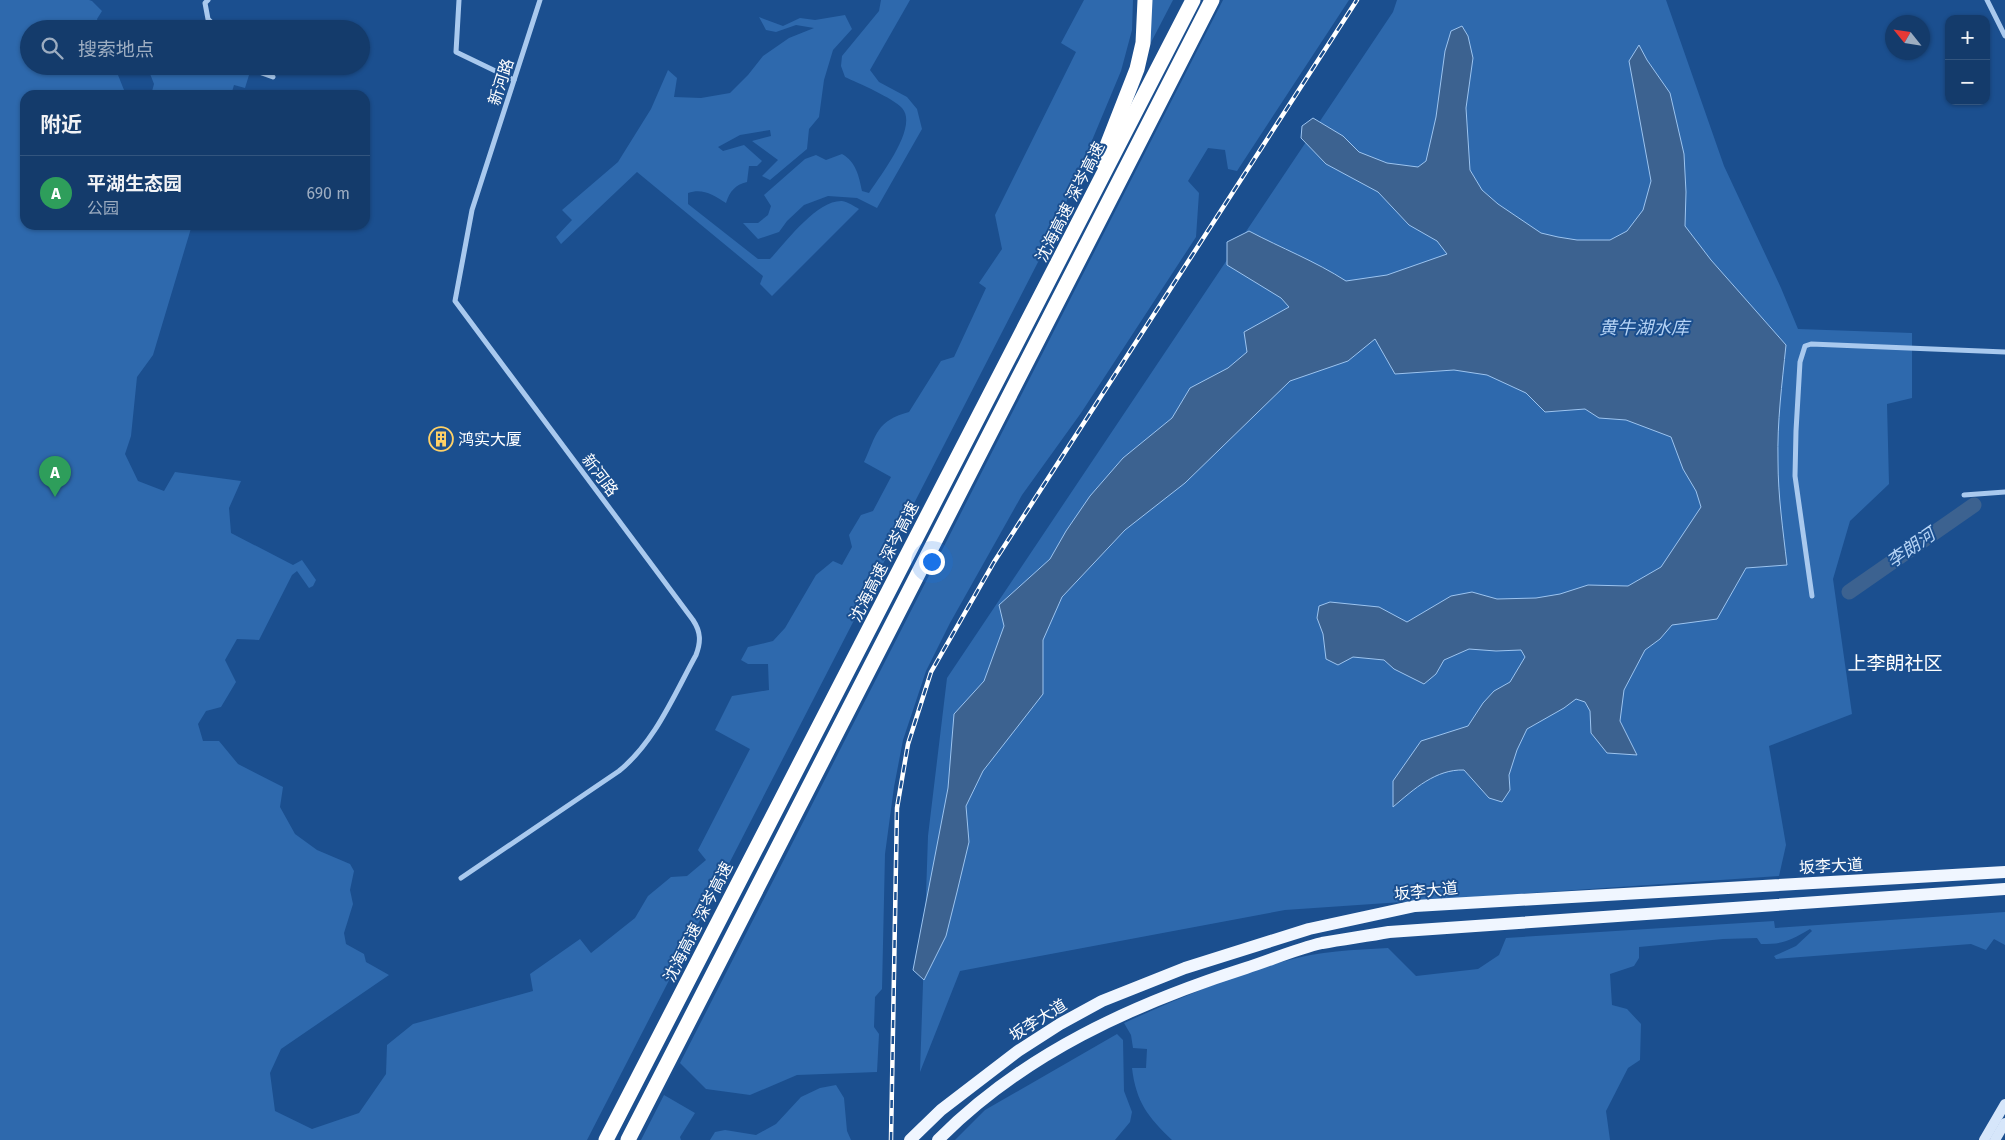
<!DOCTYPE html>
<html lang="zh">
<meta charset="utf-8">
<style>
:root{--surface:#143b6b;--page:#1d4271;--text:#f1f3f6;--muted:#9dadc1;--line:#33557e;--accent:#8c9099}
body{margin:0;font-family:"Fira Sans","Noto Sans SC",sans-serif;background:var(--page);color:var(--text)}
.controls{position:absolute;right:15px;top:15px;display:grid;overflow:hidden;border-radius:10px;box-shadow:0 1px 4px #0004}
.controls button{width:45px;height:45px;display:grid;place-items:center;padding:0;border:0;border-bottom:1px solid var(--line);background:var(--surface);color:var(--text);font:25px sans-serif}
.compass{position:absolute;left:1885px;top:15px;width:45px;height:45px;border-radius:50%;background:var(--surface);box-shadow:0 1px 4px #0004;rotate:300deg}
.you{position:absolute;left:931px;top:561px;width:18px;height:18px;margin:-12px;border:4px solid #fff;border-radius:50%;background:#1a73e8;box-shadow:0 0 0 8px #1a73e833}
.badge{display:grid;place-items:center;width:32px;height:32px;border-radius:50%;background:var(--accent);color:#fff;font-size:16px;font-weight:700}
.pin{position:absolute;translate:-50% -41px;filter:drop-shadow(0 1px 2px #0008)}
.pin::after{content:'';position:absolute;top:26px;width:18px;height:15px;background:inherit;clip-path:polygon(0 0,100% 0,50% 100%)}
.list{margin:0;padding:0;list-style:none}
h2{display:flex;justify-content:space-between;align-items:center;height:65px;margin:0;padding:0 20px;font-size:21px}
h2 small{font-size:16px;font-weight:400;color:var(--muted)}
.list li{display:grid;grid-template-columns:32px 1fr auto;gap:15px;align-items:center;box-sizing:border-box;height:75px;padding:0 20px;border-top:1px solid var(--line)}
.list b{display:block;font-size:19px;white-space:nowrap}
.list p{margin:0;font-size:16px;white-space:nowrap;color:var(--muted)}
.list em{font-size:16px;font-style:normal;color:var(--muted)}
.icon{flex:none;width:28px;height:28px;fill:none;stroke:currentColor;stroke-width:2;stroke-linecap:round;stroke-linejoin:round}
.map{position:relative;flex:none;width:2005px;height:1140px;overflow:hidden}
.search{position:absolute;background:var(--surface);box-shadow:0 1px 4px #0004;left:20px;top:20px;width:350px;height:55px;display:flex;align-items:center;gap:12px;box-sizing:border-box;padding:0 18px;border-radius:28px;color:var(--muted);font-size:19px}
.panel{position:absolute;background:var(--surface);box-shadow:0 1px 4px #0004;left:20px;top:90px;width:350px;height:140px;border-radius:15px}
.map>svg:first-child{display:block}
</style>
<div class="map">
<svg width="2005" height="1140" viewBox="0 0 2005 1140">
<rect width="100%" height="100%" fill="#1b4f8f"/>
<g fill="#2e69ad">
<path d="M0,0H89L92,1L102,11L97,19L100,29H29V66H131L127,73L116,70L126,95H25V225H192L153,355L137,377L131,436L125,454L138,481L164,491L175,472L241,481L229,508L231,533L293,565L302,560L316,580L313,586L309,588L297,571L292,575L259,640L237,639L225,660L236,682L221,707L206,711L198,724L203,741H219L238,764L283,787L280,807L295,834L317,850L350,864L354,871L350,890L353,904L344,933L346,944L364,954L366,962L389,975L281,1049L270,1073L275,1111L312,1129L359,1113L386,1074L387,1045L413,1024L533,991L530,974L580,939L591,953L635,918L648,896L671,877L687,876L706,860L698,850L750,749L715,730L732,696L769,690L768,664H748L741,660L748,647L773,641L785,628L816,575L833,561L842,565L852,547L849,535L861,515L873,511L891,477L864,462C877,434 876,421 909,412L941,361L954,357L986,288L979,283L1002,249L995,215L1076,52L1061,43L1084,0H1133L1132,30L1121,71L1055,229L587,1140H0Z"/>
<path d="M881,0H910L870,70L879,82L907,97L917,109L922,129L877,208L857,198L828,196L804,205L787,221L779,232L758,239L743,223H758L768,215L771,206L764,195L805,159L816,155L826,160L842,154C856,162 859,176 862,191L869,193C880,176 919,127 902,108C893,98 858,83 845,77L841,66L842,56L879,11Z"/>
<path d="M1149,0H1173L1145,54Z"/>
<path d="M1223,0H1349L1237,171L1228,169L1225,150L1208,148L1188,181L1199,193L1196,237L1081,413L1022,495L950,623L926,671L903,740L894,787L885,854L882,989L875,997L874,1027L879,1034L877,1072L797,1075L750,1095L706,1089L680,1063Z"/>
<path d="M1397,0H1666L1724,166L1781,288L1798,329L1912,333V398L1887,404L1889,484L1850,521L1833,579L1852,714L1769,746L1786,845L1779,876L1285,910L960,971L920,1072L928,836L947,678L1393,12Z"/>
<path d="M845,15L852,29L833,50L824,80L819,117L809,129L807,149L770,180L762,176L778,160L752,141L771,136L770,130L740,135L718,147L723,151L744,145L762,161L757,166H749L747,182C735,185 730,191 726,203C713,195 703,188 688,193V204L758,259H770C786,242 817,200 842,201C848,202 854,206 859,209L772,296L760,284L763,276L637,172L561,244L556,237L572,220L562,210L618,162L651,109L668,70L677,78L674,97L701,98L730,93L748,75L763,56L789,38L814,28L796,25L776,32L766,30L759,17L783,26L800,18L815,20Z"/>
<path d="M147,66H229L235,71L249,75L245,88L234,85L231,95H151L154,84Z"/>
<path d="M2005,912V945L1994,939L1986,950L1971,944L1776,959L1774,956L1796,946L1812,931L1810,929C1789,941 1784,944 1761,944L1757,938L1723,939L1639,947V958L1634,966L1610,974L1612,1005L1627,1009L1641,1024L1640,1060L1628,1068L1606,1111L1610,1140H1172C1148,1117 1136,1102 1132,1068H1146L1147,1049L1133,1048L1131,1035L1124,1023C1177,999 1230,976 1285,961C1319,951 1354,950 1388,948L1416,976L1478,969L1499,955L1506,938L1774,921L1775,928Z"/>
<path d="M1117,1034L1123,1040L1124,1091L1132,1112L1130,1122L1115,1140H955L985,1110Z"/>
<path d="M836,1085L844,1098L847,1131L851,1140H710L715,1132L725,1130L756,1135L776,1124L801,1097L820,1088Z"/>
<path d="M664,1095L695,1113L680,1137L681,1140H641Z"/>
</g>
<path fill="#3c6290" stroke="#9cc4f0" d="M1462,26L1468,36L1473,58L1466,108L1470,170L1482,190L1498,204L1541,233L1558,237L1577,240H1610L1627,231L1643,210L1651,181L1629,61L1639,45L1647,60L1670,93L1684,154L1686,192L1685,226L1711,260L1786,345C1782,384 1777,422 1778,461C1778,496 1783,530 1787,565L1746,568L1717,619L1672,625L1660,639L1645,650L1624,690L1620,721L1637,755L1607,753L1591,733L1590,711L1585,702L1576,699L1564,708L1527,729L1517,750L1509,775L1510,790L1502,802L1489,798L1464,770C1436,769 1414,789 1393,807V781L1421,741L1468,726L1483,703L1494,691L1510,682L1525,657L1521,650L1496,651L1469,649L1444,660L1436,674L1424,684L1394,669L1384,660L1353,657L1338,665L1326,659L1323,634L1317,618L1319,606L1330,602L1379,607L1407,622L1451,596L1472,592L1497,599L1536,598L1560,594L1588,585L1628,586L1661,567L1701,507L1696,491L1683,469L1671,437L1626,420L1599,418L1585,409L1545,412L1526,393L1487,375L1454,370L1395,374L1375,339L1348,361L1290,381L1185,483L1125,530L1062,597L1043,640V694L983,771L966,806L969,842L957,892L946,936L924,980L913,970L948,788L954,714L984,681L1004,626L999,605L1050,559L1066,531L1090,496L1123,458L1172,418L1190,388L1228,368L1247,352L1244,332L1289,307L1281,298L1227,265V242L1249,231C1281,248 1315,261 1346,281L1387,275L1447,254L1437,241L1409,225L1378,192L1326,164L1301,138L1302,126L1313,118L1343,136L1359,152L1387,163L1418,167L1426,161L1436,117L1445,51L1451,31Z"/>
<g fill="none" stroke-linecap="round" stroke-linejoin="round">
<path stroke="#3c6290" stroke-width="15" d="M1849,592L1974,505"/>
<g stroke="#a9c9ee" stroke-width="5">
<path d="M208,0L205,3L208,19L218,29"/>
<path d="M459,0L456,52L514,80"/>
<path d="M1987,0L2005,36"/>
<path d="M254,66L259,72L273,77"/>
<path d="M1964,495L2005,492"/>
<path d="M1812,596L1795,476L1796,431L1800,362L1805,346L1811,344L2005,352"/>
<path d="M461,878L619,771C655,742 674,695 696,655C701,642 701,632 693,620L455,301L472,210L540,0"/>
</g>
<g stroke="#d6e6fa" stroke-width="10">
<path d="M1984,1140L2005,1104"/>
<path d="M1995,1140L2005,1123"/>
</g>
<g stroke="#f0f6ff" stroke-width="12">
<path d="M910,1140L941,1110L1018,1051L1060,1024L1102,1001L1185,968L1309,929L1415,906L2005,872"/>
<path d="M938,1140C1023,1054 1133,1004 1246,968C1271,960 1296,949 1322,943C1344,939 1367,936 1389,932L2005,889"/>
</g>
<g stroke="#fff" stroke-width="15">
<path d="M1101,161L1137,69L1143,43L1145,0"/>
<path d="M606,1140L1193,0"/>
<path d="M628,1140L1212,0"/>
</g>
<g stroke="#fff" stroke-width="4.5">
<path id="rail" d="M891,1140L897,808L908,744L931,672L994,562L1357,0"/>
</g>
<use href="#rail" stroke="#1b4f8f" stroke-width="2.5" stroke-dasharray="8" stroke-linecap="butt"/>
</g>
<defs>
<g id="building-ring" transform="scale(1.25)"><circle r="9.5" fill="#1b4f8f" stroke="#ffd166" stroke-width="1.5"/><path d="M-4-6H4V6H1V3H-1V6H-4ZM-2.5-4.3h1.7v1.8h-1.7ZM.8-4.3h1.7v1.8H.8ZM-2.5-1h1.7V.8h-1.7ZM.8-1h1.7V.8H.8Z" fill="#ffd166"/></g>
</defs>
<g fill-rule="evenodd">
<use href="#building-ring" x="441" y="439"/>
</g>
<g text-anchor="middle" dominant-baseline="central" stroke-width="4" stroke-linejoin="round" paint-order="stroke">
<g font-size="16" fill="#fff" stroke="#1b4f8f">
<text transform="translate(501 82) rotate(-72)">新河路</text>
<text transform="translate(1070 202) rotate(-63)">沈海高速 深岑高速</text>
<text transform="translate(600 475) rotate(53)">新河路</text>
<text transform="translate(884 562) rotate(-63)">沈海高速 深岑高速</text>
<text transform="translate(1831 866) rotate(-3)">坂李大道</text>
<text transform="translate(1426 891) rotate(-6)">坂李大道</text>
<text transform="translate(698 922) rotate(-63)">沈海高速 深岑高速</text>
<text transform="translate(1038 1020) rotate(-32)">坂李大道</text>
</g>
<g font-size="16" fill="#fff" stroke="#1b4f8f" text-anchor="start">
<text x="458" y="439">鸿实大厦</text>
</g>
<g font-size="18" font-style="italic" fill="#b5d3f5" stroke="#1b4f8f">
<text x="1644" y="328">黄牛湖水库</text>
<text transform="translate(1911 548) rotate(-35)">李朗河</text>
</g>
<g font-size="19" fill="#fff" stroke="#1b4f8f">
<text x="1895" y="663">上李朗社区</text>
</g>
</g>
</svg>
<div class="controls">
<button>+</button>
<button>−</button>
</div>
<svg class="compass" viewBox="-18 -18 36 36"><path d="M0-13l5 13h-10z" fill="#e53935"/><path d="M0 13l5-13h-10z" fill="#9dadc1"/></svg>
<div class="you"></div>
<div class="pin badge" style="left:55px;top:497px;background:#2e9e5b">A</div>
<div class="search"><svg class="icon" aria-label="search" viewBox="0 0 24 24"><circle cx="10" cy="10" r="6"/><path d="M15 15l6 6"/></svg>搜索地点</div>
<section class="panel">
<h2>附近<small></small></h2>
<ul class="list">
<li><span class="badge" style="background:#2e9e5b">A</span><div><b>平湖生态园</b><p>公园</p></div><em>690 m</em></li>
</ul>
</section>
</div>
